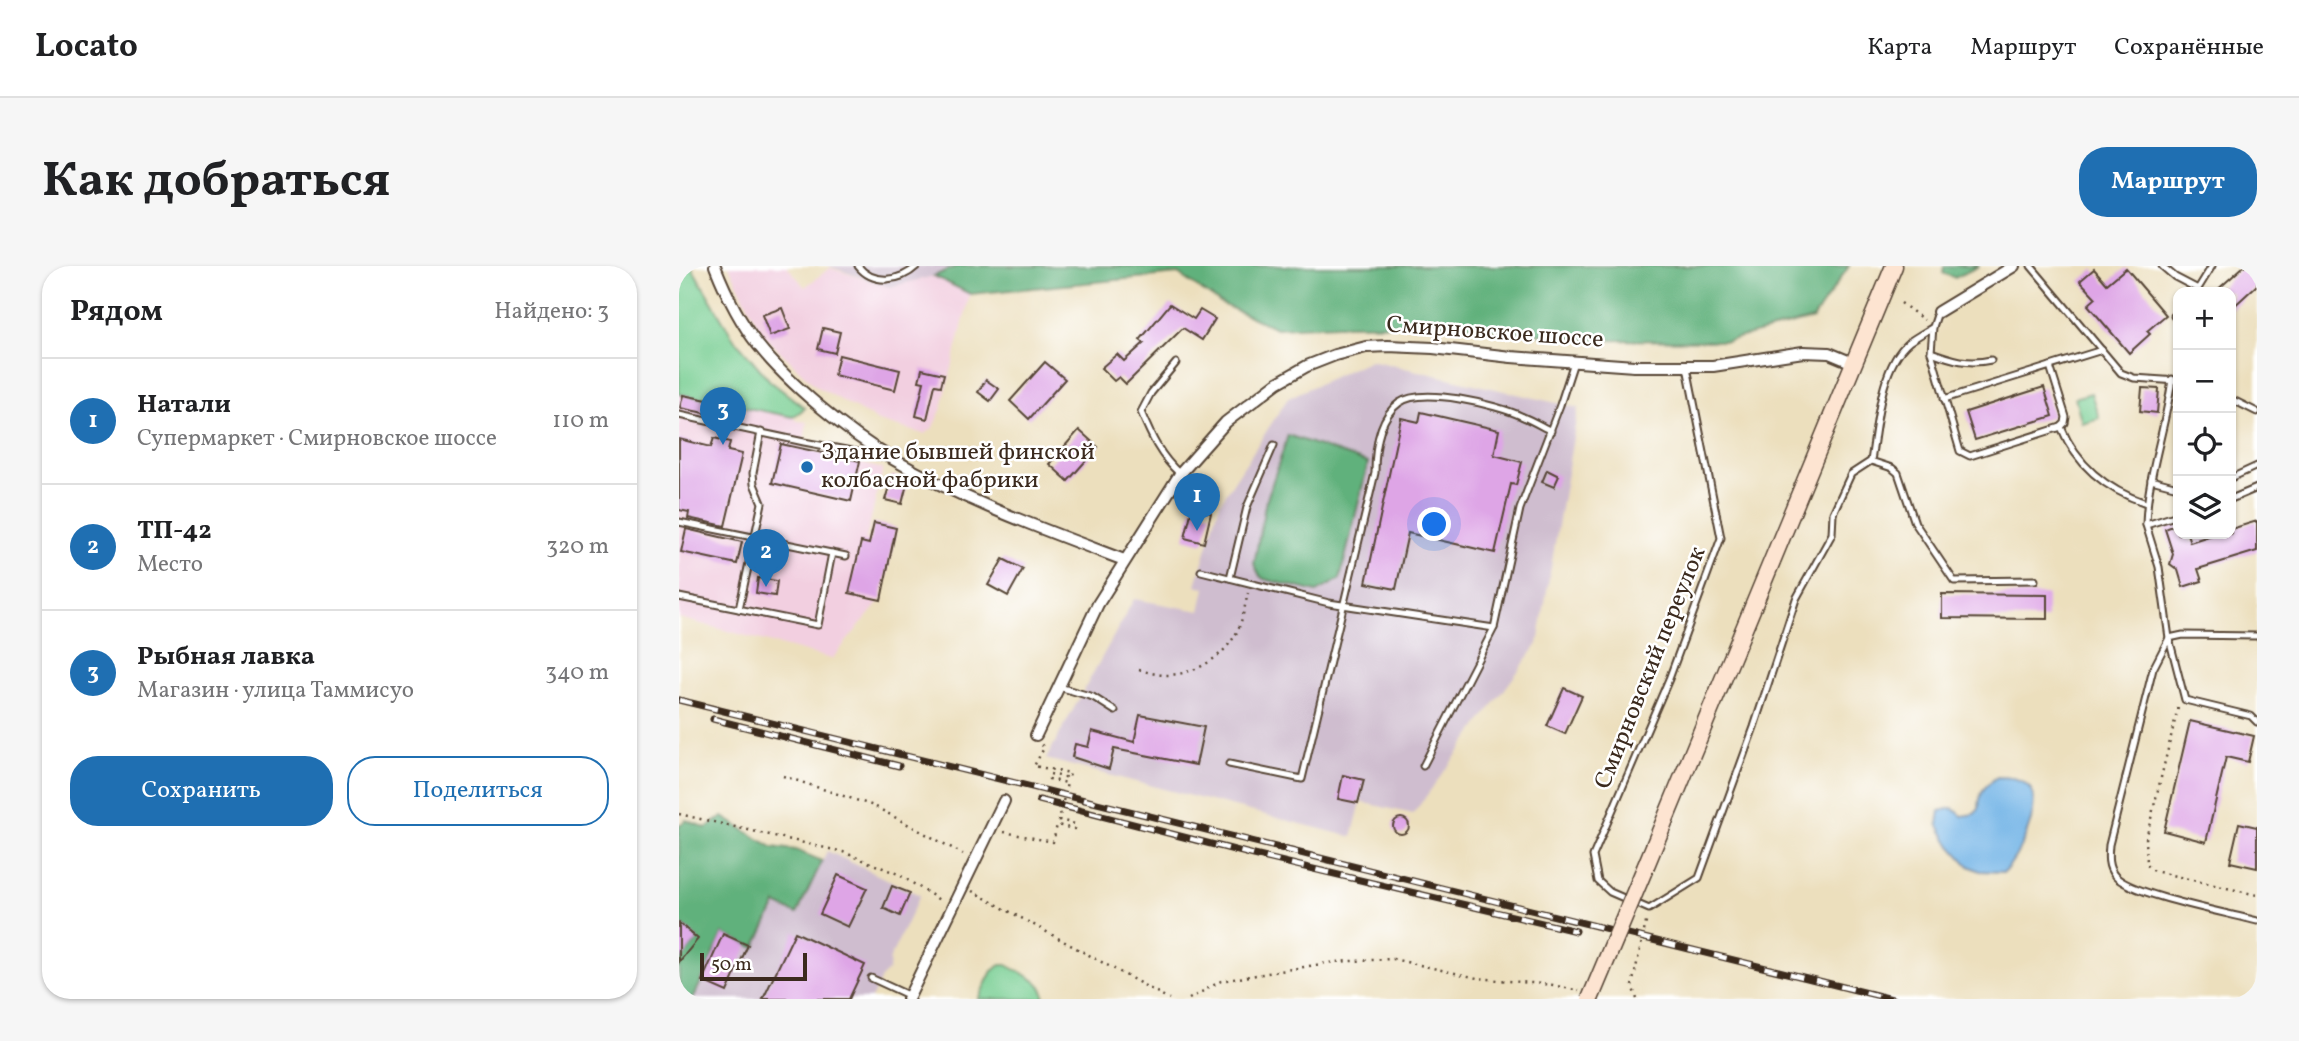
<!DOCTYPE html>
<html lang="ru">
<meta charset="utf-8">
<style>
:root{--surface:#fff;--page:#f6f6f6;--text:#202124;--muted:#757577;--line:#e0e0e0;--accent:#1f6fb2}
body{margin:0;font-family:Vollkorn,serif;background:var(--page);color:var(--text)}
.controls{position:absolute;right:21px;top:21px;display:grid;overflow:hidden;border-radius:14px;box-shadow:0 2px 5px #0004}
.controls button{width:63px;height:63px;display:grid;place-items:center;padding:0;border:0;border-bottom:2px solid var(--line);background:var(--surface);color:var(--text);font:35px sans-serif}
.scale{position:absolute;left:21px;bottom:18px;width:107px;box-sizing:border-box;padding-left:7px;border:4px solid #3b2a1e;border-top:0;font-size:19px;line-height:24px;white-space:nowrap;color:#3b2a1e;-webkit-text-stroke:5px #fff;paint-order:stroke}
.you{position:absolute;left:756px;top:259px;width:24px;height:24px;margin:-18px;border:5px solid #fff;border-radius:50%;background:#1a73e8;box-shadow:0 0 0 10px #1a73e833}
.badge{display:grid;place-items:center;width:46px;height:46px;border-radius:50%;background:var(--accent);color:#fff;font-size:23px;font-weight:700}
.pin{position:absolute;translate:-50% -58px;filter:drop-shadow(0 2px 4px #0008)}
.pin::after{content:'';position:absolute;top:37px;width:24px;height:21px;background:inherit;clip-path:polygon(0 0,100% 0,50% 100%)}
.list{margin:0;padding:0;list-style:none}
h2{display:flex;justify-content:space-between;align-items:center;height:91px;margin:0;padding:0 28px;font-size:30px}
h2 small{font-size:23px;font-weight:400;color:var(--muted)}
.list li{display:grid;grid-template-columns:46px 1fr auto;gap:21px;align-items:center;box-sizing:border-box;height:126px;padding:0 28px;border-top:2px solid var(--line)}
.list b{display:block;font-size:26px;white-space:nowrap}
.list p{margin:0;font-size:23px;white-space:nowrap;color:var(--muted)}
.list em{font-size:23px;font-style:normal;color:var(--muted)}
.actions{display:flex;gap:14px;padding:21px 28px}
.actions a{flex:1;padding:16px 0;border:2px solid var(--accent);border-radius:28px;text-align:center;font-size:24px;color:var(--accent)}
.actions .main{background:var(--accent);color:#fff}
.icon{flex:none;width:38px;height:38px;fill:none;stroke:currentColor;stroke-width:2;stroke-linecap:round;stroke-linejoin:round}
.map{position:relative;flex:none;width:1578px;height:733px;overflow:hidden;border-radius:28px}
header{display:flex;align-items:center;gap:42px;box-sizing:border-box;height:98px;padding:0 35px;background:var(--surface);border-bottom:2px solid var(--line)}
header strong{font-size:33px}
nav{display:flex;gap:38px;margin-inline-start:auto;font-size:24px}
.intro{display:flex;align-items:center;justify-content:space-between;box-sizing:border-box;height:168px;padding:0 42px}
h1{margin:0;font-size:49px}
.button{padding:18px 32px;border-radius:28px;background:var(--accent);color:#fff;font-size:24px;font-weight:700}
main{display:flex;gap:42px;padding:0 42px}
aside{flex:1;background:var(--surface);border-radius:28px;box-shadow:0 2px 5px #0004}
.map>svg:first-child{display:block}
</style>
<header>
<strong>Locato</strong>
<nav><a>Карта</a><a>Маршрут</a><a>Сохранённые</a></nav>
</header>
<div class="intro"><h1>Как добраться</h1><a class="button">Маршрут</a></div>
<main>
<aside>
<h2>Рядом<small>Найдено: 3</small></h2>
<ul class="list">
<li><span class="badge">1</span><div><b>Натали</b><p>Супермаркет · Смирновское шоссе</p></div><em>110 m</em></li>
<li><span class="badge">2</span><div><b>ТП-42</b><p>Место</p></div><em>320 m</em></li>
<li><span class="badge">3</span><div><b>Рыбная лавка</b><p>Магазин · улица Таммисуо</p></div><em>340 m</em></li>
</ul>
<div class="actions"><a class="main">Сохранить</a><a>Поделиться</a></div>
</aside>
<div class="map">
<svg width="1578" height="733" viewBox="0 0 1578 733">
<rect width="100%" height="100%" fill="#fff"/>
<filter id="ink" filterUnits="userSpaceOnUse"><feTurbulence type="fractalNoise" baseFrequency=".0143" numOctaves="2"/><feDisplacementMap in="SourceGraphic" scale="14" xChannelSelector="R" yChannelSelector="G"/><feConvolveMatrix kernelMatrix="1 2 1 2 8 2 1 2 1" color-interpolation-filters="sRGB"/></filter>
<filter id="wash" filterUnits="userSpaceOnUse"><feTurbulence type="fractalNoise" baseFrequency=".00686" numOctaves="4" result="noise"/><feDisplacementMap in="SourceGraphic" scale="28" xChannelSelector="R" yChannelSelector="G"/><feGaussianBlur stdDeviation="1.57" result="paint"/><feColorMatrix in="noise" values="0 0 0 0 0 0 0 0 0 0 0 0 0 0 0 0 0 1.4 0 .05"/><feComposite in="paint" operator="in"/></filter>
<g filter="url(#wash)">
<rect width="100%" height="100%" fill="#ecdfbd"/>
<g fill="#f2cfe0">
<path d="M50,0H108L126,21L151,2L210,21L255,10L291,28L263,142L253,163L245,168L199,155L137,120L83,68Z"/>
<path d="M0,128L114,151L118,155L128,156L124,183L204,203L187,273L213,283L202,334L153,393L0,352Z"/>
</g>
<g fill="#cfbdcf">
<path d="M149,0H278L255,10L210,21Z"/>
<path d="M691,94L899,142L859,378L734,548L682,536L673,571L367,493L455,333L521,345L526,322L517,319L541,237L609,132Z"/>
<path d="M148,585L241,629L211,692L210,704L202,712L192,733H14L44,668L76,681L97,638L119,648Z"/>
</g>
<g fill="#77ce92" stroke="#597c58" stroke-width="2">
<path d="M0,0H12L53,70L91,115L126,142L114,151L0,128Z"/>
<path d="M1412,127L1420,152L1403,157L1396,132Z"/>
<path d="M322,699H328C341,707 368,715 365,733H299L313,705Z"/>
</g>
<g fill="#61b17c" stroke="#4e6e4d" stroke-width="2">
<path d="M278,0H1170L1134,53L1047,75L915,74L774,58L658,59L597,62L543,38L499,8L291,28L255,10Z"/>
<path d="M1265,0H1300L1276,12L1264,7Z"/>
<path d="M609,169L689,197L661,313L638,326L585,313L581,310L575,298L586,239Z"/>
<path d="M44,551L93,581L117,584L143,595L118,648L97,638L76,682L44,668L14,733H0V696L19,673L0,657V560L7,554L27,562Z"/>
</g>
<path fill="#71b3e6" stroke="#566e82" stroke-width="2" d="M1318,511C1330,511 1346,512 1352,524C1362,545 1339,591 1325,606L1301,605L1290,600L1272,580L1259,558L1261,545L1274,542L1283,550L1295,548L1300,543C1300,527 1305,520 1318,511Z"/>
<g id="blocks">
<g fill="#dea5e6">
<path d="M1565,0H1578V19L1552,43V26H1536Z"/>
<path d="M1447,2L1487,49L1468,65L1471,68L1450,87L1409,39L1417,32L1401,15L1415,3L1428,18Z"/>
<path d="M491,38L515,53L521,44L536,53L523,74L504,62L447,118L440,111L435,115L422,102L438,88L445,95L465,77L461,74Z"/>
<path d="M103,42L111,63L91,70L83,49Z"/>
<path d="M144,62L161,66L156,87L139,83Z"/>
<path d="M160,89L221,104L216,124L155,109Z"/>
<path d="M366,96L386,113L350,153L331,135Z"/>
<path d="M243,103L265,108L262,120L256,119L248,153L237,150L245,116L240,115Z"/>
<path d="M307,114L320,123L311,135L299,126Z"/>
<path d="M1365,121L1374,150L1296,174L1287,146Z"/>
<path d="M1463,122L1480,123L1478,147L1461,145Z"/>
<path d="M4,129L43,137L40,150L1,142Z"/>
<path d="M742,146L820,164L815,189L843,196L837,219L832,218L816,287L729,267L717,323L687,317L722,152L740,156Z"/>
<path d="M400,164L419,181L389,215L370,198Z"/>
<path d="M35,172L51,176L49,185L63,188L46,260L9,252L10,246L0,244V173L32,181Z"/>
<path d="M102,178L181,195L172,235L93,217Z"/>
<path d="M868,204L880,210L875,221L863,216Z"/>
<path d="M213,210L229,214L223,238L206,234Z"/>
<path d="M513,243L532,247L525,277L506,272Z"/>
<path d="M1578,255V285L1519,303L1523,315L1504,321L1499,304L1491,298L1494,288L1486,263L1499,258V268H1508L1511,276L1536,268H1552V263Z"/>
<path d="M195,257L217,262L202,334L170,327L182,276L190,278Z"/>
<path d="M7,263L63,276L58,298L2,286Z"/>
<path d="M324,293L344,303L329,330L309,319Z"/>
<path d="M79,312L98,315L96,330L77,327Z"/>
<path d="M1263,328L1368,329V353L1263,352Z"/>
<path d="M885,422L903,430L886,468L868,460Z"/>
<path d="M461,449L525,461L517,499L435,483L430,503L393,491L396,478L409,481L413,465L455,476Z"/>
<path d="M1511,455L1575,470L1569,496L1547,491L1527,576L1485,565Z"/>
<path d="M664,509L685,514L679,537L659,533Z"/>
<circle cx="722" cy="560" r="8"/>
<path d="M1560,557L1578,561V602L1551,596Z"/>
<path d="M159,609L188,622L169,661L141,648Z"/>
<path d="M213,620L231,627L221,650L204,642Z"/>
<path d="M0,657L19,673L0,696Z"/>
<path d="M116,666L186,699L170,733H84Z"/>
<path d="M44,668L69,679L48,726L23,715Z"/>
</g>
</g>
</g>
<g filter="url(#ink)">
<use href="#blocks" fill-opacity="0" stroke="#564536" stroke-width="2"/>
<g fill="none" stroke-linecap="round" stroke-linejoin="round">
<g stroke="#564536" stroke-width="9">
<g id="lane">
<path d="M179,0C194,19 221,16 238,0"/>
<path d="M1352,0L1442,107L1455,112L1499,115"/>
<path d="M1483,0L1496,11L1519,23"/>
<path d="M1517,26L1533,0"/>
<path d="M1259,46L1254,61L1252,86L1281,185L1291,190L1382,161L1386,157L1387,151L1371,100"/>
<path d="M1495,50L1499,46"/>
<path d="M1254,61C1246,66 1237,71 1230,76C1201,100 1198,160 1192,195L1213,202L1219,207L1236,257L1275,315L1356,314"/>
<path d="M1252,86C1274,94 1289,99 1312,94"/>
<path d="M497,97L472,127L462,146C472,170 481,190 501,208"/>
<path d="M1008,101L1042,272L990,413L914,590L919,615L931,626L970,643L1020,612L1075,461L1117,333L1153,268L1154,247L1172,208L1192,195"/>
<path d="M1265,133L1423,84"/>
<path d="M1552,133L1578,146"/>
<path d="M0,149L125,176L204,191"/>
<path d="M1382,161C1398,200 1428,224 1467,237"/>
<path d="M1552,212L1578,200"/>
<path d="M1472,214L1499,221"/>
<path d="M1552,233L1578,222"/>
<path d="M1499,249L1467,259L1480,301L1490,372L1504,369L1578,370"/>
<path d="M0,256L167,290"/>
<path d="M1467,259C1468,210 1487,162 1493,113"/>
<path d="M522,305L650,337L815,362"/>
<path d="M551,312L568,241L595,179"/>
<path d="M0,331L139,359L153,287"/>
<path d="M60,343L83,237L75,218L74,207L82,166"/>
<path d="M380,421L414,431L436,445"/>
<path d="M1578,456L1572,450L1506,434L1490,372L1474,403L1430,579C1429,590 1428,601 1436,610C1453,629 1549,647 1578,655"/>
<path d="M550,498L623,513L696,207C696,184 699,152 720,137C743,120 818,139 842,150C852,154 862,160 872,165"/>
<path d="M744,500L815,362L841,243L881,139L895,96"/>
<path d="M192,712L231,730"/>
</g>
</g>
<g stroke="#564536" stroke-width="14">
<g id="street">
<path d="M36,0C47,28 60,55 79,79C110,118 169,167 212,192C285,235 366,264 445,294"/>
<path d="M1259,46L1335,0"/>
<path d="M357,469L419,338L501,208L547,156L598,117L628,100L656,89L687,81L709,80L754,82L832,91L955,100H1034L1124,86L1150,87L1174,97"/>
<path d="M229,733L325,535"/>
</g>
</g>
<g stroke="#564536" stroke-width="19">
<path id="secondary" d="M966,602L1215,0"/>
</g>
<g stroke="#564536" stroke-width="2.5" stroke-dasharray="2 5" stroke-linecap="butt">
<path d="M1222,37L1245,54"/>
<path d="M1552,257L1553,262"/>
<path d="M460,404C469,406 478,409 487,409C512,409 539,395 553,374C563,361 565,342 569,327"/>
<path d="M1499,442L1467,573L1468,599L1475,605L1578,629"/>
<path d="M104,510L195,540L284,588"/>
<path d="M0,548L164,586L219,608L262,635"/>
<path d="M325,566L374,576L378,559L395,563L396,558L380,554L388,517L370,513L371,508L390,512L391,507L355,500L365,482L362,478"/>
<path d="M293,625L490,733"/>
<path d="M510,733L542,715L654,696L714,693L798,712L874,719L900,725"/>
<path d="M958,733L953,720L968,652"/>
</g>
<use href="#lane" stroke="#fff" stroke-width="5"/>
<use href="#street" stroke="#fff" stroke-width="10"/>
<use href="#secondary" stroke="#fde4d1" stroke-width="16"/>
<g stroke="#3b2a1e" stroke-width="7">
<g id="rail">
<path d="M0,434L1213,733"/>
<path d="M34,453L220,500"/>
<path d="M360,534L575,589L897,665"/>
</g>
</g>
<use href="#rail" stroke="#fff" stroke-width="4.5" stroke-dasharray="13" stroke-linecap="butt"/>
<g stroke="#564536" stroke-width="19" stroke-linecap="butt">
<path id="secondary-bridge" d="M911,733L966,602"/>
</g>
<use href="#secondary-bridge" stroke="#fde4d1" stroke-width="16"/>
</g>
</g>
<circle fill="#1f6fb2" stroke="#fff" stroke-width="2.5" cx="128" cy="201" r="7"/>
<g text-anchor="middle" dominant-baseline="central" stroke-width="5" stroke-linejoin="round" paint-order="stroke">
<g font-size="24" fill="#3b2a1e" stroke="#fff">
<text transform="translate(816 67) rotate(4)">Смирновское шоссе</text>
<text transform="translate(972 402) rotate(-68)">Смирновский переулок</text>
</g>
<g font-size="24" fill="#3b2a1e" stroke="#fff" text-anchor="start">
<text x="142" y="187">Здание бывшей финской<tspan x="142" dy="28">колбасной фабрики</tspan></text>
</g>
</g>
</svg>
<div class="controls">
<button>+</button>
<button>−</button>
<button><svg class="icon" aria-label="locate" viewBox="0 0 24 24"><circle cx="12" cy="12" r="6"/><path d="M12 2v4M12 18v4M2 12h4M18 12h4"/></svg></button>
<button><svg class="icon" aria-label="layers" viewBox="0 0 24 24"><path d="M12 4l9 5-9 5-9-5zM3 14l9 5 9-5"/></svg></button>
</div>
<div class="scale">50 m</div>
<div class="you"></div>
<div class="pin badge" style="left:518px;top:265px">1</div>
<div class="pin badge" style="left:87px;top:321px">2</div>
<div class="pin badge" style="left:44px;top:179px">3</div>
</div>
</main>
